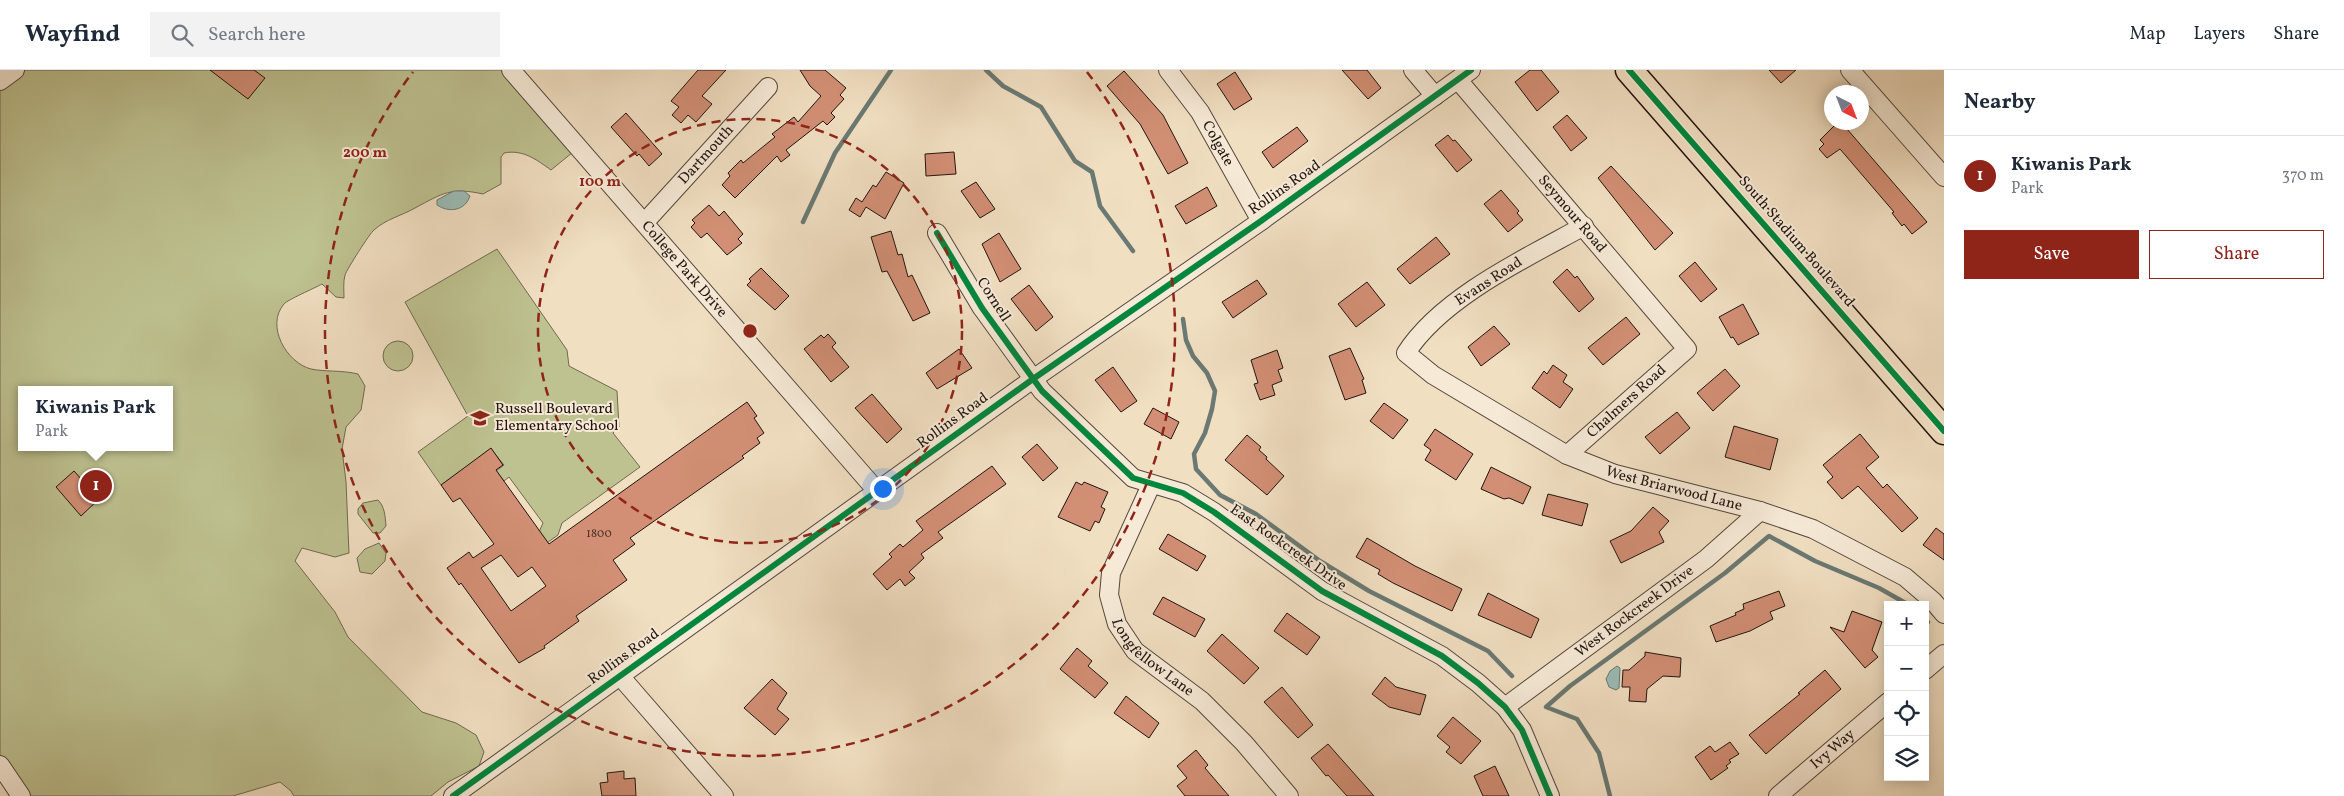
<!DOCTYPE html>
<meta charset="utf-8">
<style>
:root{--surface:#fff;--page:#f2f2f3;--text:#1f2937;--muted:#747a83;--line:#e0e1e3;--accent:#8f2418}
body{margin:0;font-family:Vollkorn,serif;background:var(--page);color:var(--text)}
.controls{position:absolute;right:15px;bottom:15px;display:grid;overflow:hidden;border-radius:0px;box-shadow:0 2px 12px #0003}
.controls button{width:45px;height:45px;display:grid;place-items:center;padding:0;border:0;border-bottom:1px solid var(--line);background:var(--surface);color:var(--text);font:25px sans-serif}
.compass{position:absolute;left:1824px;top:15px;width:45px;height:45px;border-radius:50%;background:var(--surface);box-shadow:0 2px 12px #0003;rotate:138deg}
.you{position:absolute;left:882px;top:418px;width:18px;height:18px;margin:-12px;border:4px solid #fff;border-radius:50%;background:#1a73e8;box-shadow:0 0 0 8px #1a73e833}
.badge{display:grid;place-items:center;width:32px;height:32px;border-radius:50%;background:var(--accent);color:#fff;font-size:16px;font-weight:700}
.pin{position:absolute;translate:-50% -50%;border:2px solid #fff;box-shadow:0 1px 5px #0006}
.popup{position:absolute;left:18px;top:316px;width:155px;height:65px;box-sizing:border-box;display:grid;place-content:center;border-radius:0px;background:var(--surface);filter:drop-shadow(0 1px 4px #0005);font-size:16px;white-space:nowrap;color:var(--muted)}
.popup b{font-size:19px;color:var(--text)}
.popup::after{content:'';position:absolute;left:50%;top:100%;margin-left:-10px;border:10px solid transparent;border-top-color:var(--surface)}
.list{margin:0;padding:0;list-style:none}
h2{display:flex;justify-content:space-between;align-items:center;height:65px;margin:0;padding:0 20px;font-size:21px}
h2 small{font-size:16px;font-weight:400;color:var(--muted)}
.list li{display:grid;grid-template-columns:32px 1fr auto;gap:15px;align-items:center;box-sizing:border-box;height:80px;padding:0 20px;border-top:1px solid var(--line)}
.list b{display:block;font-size:19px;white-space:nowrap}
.list p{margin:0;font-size:16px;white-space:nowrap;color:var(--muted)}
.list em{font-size:16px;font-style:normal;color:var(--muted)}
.actions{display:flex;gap:10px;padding:15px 20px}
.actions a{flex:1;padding:11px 0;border:1px solid var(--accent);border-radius:0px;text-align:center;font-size:18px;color:var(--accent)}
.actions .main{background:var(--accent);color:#fff}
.icon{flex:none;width:28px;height:28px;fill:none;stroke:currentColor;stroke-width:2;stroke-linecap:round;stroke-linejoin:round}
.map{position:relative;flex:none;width:1944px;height:726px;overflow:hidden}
header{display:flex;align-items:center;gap:30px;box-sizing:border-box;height:70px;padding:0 25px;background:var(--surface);border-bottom:1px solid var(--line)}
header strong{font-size:24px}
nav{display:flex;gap:28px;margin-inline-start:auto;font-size:18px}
.search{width:350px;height:45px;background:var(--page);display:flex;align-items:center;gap:12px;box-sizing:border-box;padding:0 18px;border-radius:0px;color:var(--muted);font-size:19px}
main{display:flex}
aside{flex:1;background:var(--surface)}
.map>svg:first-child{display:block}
</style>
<header>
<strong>Wayfind</strong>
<div class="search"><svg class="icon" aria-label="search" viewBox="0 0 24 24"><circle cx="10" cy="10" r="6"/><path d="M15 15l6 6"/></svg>Search here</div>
<nav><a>Map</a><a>Layers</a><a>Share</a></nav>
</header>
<main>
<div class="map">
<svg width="1944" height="726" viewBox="0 0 1944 726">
<rect width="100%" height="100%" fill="#f1dfc2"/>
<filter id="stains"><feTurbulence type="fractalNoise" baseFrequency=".004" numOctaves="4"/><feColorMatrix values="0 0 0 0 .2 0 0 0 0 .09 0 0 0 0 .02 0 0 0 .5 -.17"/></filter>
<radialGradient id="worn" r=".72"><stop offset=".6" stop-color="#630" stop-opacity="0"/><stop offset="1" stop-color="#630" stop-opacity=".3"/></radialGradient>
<g fill="#bec190" stroke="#706a50" fill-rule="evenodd">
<path d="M15,0H511L578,78L551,100C537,90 523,79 504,83L501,87V114L483,124C451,117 443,123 415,138C401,146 386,149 374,160C370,163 347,199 345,205C343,212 344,221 344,228L336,227L322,214C315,218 287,230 284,234C265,256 287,293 311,299C325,302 342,300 358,304L365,316L361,340L346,357L342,379L346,412L349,483L335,487L302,478L295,491L335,542L348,567L422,642L456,653L476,665L484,682L479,696L448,712L431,726H294L291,721L280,712L233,726H25L0,695V11ZM22,320H170V377H22Z"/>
<path d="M497,179L567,280L569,296L617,321L619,357L613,363L640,397L562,453L558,465L540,478L539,462L543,453L509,407L504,411L496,401L504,395L491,379L441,415L418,382L468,346L405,232Z"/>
<circle cx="398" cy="286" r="15"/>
<path d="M378,430C385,437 385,446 386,456L380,463H373L358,444V439L363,433Z"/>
<path d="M379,473L386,483L385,491L372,504L360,502L357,488L365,479Z"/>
</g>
<g fill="#9bbcb6" stroke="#6a7973">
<path d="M454,121H464L470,126C465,141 449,143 437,135V130Z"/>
<path d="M1617,596L1620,598L1619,618L1616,620L1609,617L1606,609L1610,601Z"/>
</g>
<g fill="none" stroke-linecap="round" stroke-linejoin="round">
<g stroke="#6a7973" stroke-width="4.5">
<path d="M986,0L1003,16L1041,37L1075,91L1092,102L1100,136L1133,181"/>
<path d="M803,152L835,83L891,0"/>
<path d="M1183,249L1186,270L1193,286L1207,303L1215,321L1212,339L1205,363L1194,384L1196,399L1220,425L1256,444L1320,491L1369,521L1488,581L1512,606"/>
<path d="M1925,550L1928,552"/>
<path d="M1610,726L1599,683L1577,649L1546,637L1570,616L1725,503L1769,466L1815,491L1879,518L1909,535"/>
</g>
</g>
<g fill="#d28f75" stroke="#21140f" fill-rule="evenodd">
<path d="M210,0H254L265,8L248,29Z"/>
<path d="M698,0H726L702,26L712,34L696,52L688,45L681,53L672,45L679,37L671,31Z"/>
<path d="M800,0H825L846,18L840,25L844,29L831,43L835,47L827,55L823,51L786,80L790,85L781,92L777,86L735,128L722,115L730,106L728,103L741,90L743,93L775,67L772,64L794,47L798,52L821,26L810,16Z"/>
<path d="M1342,0H1367L1381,18L1368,29Z"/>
<path d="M1530,0H1541L1559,22L1537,41L1515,12Z"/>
<path d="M1769,0H1796L1781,13Z"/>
<path d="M1124,1L1163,45L1188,93L1168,104L1140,54L1107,16Z"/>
<path d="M1235,2L1252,29L1234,40L1217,14Z"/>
<path d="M626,43L662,84L649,96L639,84L637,86L611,57Z"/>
<path d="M1567,45L1587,68L1571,81L1553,57Z"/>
<path d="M1838,52H1841L1927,152L1912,164L1904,154L1902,156L1892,143L1894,142L1840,79L1827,88L1819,79L1824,74L1820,70Z"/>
<path d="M1297,57L1308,71L1273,98L1262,82Z"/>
<path d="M1448,65L1453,71L1455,70L1472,90L1457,102L1435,75Z"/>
<path d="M954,82L956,104L926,106L925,84Z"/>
<path d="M1611,96L1673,163L1655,180L1598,108Z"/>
<path d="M886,102L904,113L885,149L866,137L860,147L849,140L856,128L862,132L873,115L876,117Z"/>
<path d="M976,112L995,139L980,148L961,121Z"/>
<path d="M1207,117L1217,136L1186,154L1175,136Z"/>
<path d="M1501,120L1519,141L1517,143L1523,150L1508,162L1484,134Z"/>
<path d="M709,135L719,146L724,141L743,164L738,169L742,173L727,185L707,163L701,168L691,157L695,153L692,150Z"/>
<path d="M891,161L898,185L902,184L908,207L912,205L930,243L913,251L887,201L882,202L871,167Z"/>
<path d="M999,163L1021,199L1000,212L982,174Z"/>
<path d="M1436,167L1450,184L1410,214L1397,199Z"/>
<path d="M1695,192L1717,219L1701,232L1679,206Z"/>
<path d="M761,198L789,226L775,240L747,215L751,211L749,209Z"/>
<path d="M1567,199L1575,208L1577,206L1594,229L1579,242L1553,212Z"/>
<path d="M1257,210L1267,224L1233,248L1222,232Z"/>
<path d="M1367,212L1385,235L1356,257L1338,234Z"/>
<path d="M1029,215L1053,247L1036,261L1011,229Z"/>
<path d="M1743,234L1759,264L1738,275L1733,267L1731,268L1719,247Z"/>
<path d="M1626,247L1640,264L1603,295L1588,278Z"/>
<path d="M1494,256L1510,274L1481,296L1468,277Z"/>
<path d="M828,264L836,273L832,277L849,297L831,312L804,279L821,265L824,268Z"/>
<path d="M1350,278L1364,309L1362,310L1366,323L1345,330L1329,286Z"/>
<path d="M959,279L972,298L937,319L926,303Z"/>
<path d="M1277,280L1283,298L1278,300L1282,311L1272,315L1275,325L1260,330L1254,314L1258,313L1251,290Z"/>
<path d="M1553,295L1567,305L1563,312L1573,319L1560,338L1532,318L1544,301L1547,304Z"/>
<path d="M1113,297L1137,331L1121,342L1095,310Z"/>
<path d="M1725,299L1740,316L1713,341L1697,323Z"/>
<path d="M872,324L902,359L887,373L855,338Z"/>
<path d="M747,332L757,346L754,348L764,363L757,368L760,373L742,386L744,388L630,468L635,474L613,490L627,510L576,546L579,551L544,576L545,578L519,593L461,513L459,515L447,498L469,482L473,488L494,474L460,428L453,432L441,415L491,378L503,395L496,400L549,474ZM501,485L518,507L532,497L546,516L511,541L481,498Z"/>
<path d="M1384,333L1408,350L1393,369L1370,351Z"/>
<path d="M1153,338L1179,352L1171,369L1144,354Z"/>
<path d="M1677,342L1690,358L1660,384L1645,367Z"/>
<path d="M1734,356L1778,369L1770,400L1725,387Z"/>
<path d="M1435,359L1473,384L1456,410L1425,390L1431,380L1424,375Z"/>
<path d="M1860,364L1879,387L1866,398L1883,418L1887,414L1918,448L1902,462L1858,416L1842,429L1827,412L1833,407L1823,395Z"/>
<path d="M1247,365L1261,377L1259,380L1267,387L1266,389L1284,406L1267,425L1225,390Z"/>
<path d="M1037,374L1058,398L1043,411L1022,387Z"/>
<path d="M992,396L1006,414L938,462L943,468L921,484L924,488L909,502L915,508L905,516L900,509L887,520L873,504L892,487L889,484L900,474L903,477L923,460L916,451Z"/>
<path d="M1491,397L1531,417L1523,434L1509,428L1504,429L1481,419Z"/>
<path d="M74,401L99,429L81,446L56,417Z"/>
<path d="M1076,412L1082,415L1084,412L1108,422L1101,437L1105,439L1099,453L1095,451L1090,461L1058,447Z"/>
<path d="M1548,424L1588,434L1582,456L1542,445Z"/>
<path d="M1653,437L1669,451L1659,462L1664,472L1621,493L1610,471L1631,461Z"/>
<path d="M1936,458L1944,464V490L1923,475Z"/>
<path d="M1168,464L1206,486L1197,501L1159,479Z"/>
<path d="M1367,468L1415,496L1462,519L1452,541L1393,513L1378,504L1380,500L1356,487Z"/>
<path d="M1779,521L1785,536L1770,542L1773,549L1750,561L1716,572L1710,556L1736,545L1735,543L1744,539L1743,534Z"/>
<path d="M1488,523L1539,549L1531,568L1478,545Z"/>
<path d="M1163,527L1205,549L1195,567L1153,544Z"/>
<path d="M1852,541L1882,552L1872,580L1878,587L1865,598L1830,557L1844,562Z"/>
<path d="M1287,543L1320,567L1307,585L1274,561Z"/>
<path d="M1222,564L1259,598L1244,614L1207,581Z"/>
<path d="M1077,578L1092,591L1088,596L1108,613L1095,628L1060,599Z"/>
<path d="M1645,582L1681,588L1680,607L1663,606L1647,619L1646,632L1629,631L1630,617H1622L1623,600H1629L1645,586Z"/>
<path d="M1825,600L1841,619L1766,684L1749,665L1800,624L1798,623Z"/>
<path d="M1385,607L1396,617L1426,625L1420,645L1389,637L1372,624Z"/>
<path d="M772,609L787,623L777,639L789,649L775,665L744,638Z"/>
<path d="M1282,617L1313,655L1298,668L1264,632Z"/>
<path d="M1126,626L1159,653L1149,668L1114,643Z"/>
<path d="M1453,647L1481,671L1461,694L1446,682L1450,677L1437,666Z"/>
<path d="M1730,672L1739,684L1729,690L1731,692L1726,696L1728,698L1711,710L1695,687L1710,676L1715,682Z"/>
<path d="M1328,674L1374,726H1347L1328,705L1326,706L1311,688Z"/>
<path d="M1196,680L1208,695L1205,698L1229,726H1185L1177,716L1187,708L1177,696Z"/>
<path d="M1495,696L1509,726H1483L1474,706Z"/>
<path d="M624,701V709L635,708L636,726H602L600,713L608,712L607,703Z"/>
</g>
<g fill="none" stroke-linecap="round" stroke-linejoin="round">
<g stroke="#55473c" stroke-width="20">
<g id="street">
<path id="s1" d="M511,0L877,421"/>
<path id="s2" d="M1168,0L1200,42L1261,151"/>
<path d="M1413,0L1435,26"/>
<path d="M1850,0L1944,107"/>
<path id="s3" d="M1458,10L1687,279L1567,385"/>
<path d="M0,11L15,0"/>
<path id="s4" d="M645,152L768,17"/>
<path id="s5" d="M1584,156C1526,188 1442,227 1406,283L1433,305L1567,385L1615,404L1760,441L1813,459L1905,507L1933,531L1944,544"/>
<path d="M937,163L982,238L1042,321L1133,408L1183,423L1214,442L1322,521L1442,586L1478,613L1505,637L1522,660L1550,726"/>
<path id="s6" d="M1151,415L1111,503L1109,525L1117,554L1135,581L1202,631L1244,673L1289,726"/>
<path d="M1925,600L1944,584"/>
<path d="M620,606L724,726"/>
<path id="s7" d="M1505,637L1706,489L1760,441"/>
<path d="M0,695L21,726"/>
<path d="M453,726L1033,309L1261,151L1471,0"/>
<path id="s8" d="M1778,726L1888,632"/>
</g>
</g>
<g stroke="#21140f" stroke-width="29">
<path id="primary" d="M1629,0L1944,361"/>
</g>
<use href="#street" stroke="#f6ead7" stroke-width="18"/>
<use href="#primary" stroke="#f1dfc2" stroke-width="26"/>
<g stroke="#f6ead7" stroke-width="9">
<g id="cycleway">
<path d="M1629,0L1944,361"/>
<path d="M937,163L982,238L1042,321L1133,408L1183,423L1214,442L1322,521L1442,586L1478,613L1505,637L1522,660L1550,726"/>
<path d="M453,726L1033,309L1261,151L1471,0"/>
</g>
</g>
<use href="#cycleway" stroke="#00873e" stroke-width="6"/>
</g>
<g fill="none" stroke="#8f2418" stroke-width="2.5" stroke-dasharray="9 6">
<circle cx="750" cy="261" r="212"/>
<path d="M1087 2A425 425 0 1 1 413 2"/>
</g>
<defs>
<g id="school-bare" transform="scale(1.5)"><path d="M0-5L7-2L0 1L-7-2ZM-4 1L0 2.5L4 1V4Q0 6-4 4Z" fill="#8f2418" stroke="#f6ead7" stroke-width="2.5" paint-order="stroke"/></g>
</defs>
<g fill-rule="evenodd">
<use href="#school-bare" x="480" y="348"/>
</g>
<g text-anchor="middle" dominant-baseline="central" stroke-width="4" stroke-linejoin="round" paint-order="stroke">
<g font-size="12" fill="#4d3328">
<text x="599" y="464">1800</text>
</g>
<g font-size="15" fill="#21140f" stroke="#f6ead7">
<text stroke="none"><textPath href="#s2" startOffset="89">Colgate</textPath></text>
<text stroke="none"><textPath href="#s4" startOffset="91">Dartmouth</textPath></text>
<text transform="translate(1285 118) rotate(-35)">Rollins Road</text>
<text stroke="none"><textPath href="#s3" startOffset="176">Seymour Road</textPath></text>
<text transform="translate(1796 172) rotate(49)">South Stadium Boulevard</text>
<text stroke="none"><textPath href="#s1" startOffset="264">College Park Drive</textPath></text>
<text transform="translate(1489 212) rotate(-33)">Evans Road</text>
<text transform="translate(993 230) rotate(57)">Cornell</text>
<text transform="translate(1627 332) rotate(-42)">Chalmers Road</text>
<text transform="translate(953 351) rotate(-36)">Rollins Road</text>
<text stroke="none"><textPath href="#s5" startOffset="524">West Briarwood Lane</textPath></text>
<text transform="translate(1288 478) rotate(35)">East Rockcreek Drive</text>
<text stroke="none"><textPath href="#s7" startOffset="161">West Rockcreek Drive</textPath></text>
<text stroke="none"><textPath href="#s6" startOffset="198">Longfellow Lane</textPath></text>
<text transform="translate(624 587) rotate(-36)">Rollins Road</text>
<text stroke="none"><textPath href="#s8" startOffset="72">Ivy Way</textPath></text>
</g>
<g font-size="15" fill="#21140f" stroke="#f6ead7" text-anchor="start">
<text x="495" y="339">Russell Boulevard<tspan x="495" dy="17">Elementary School</tspan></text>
</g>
</g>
<circle cx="750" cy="261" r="8" fill="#8f2418" stroke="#f6ead7" stroke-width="2.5"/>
<g font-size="15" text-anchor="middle" font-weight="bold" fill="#8f2418" stroke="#f6ead7" stroke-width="4" stroke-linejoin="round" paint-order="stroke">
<text x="365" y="87">200 m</text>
<text x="600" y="116">100 m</text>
</g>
<rect width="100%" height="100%" filter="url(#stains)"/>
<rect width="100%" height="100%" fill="url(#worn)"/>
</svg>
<div class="controls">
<button>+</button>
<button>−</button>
<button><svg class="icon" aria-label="locate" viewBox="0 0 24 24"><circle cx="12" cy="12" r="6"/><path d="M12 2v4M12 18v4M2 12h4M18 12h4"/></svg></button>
<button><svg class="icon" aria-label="layers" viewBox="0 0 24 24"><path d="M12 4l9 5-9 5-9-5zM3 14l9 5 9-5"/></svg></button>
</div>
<svg class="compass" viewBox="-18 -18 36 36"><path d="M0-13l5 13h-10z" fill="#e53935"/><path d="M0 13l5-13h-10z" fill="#747a83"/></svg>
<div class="you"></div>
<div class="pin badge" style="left:96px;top:416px">1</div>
<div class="popup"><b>Kiwanis Park</b>Park</div>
</div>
<aside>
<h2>Nearby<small></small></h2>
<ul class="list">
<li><span class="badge">1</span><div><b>Kiwanis Park</b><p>Park</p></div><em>370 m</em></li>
</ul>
<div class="actions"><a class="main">Save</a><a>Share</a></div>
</aside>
</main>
